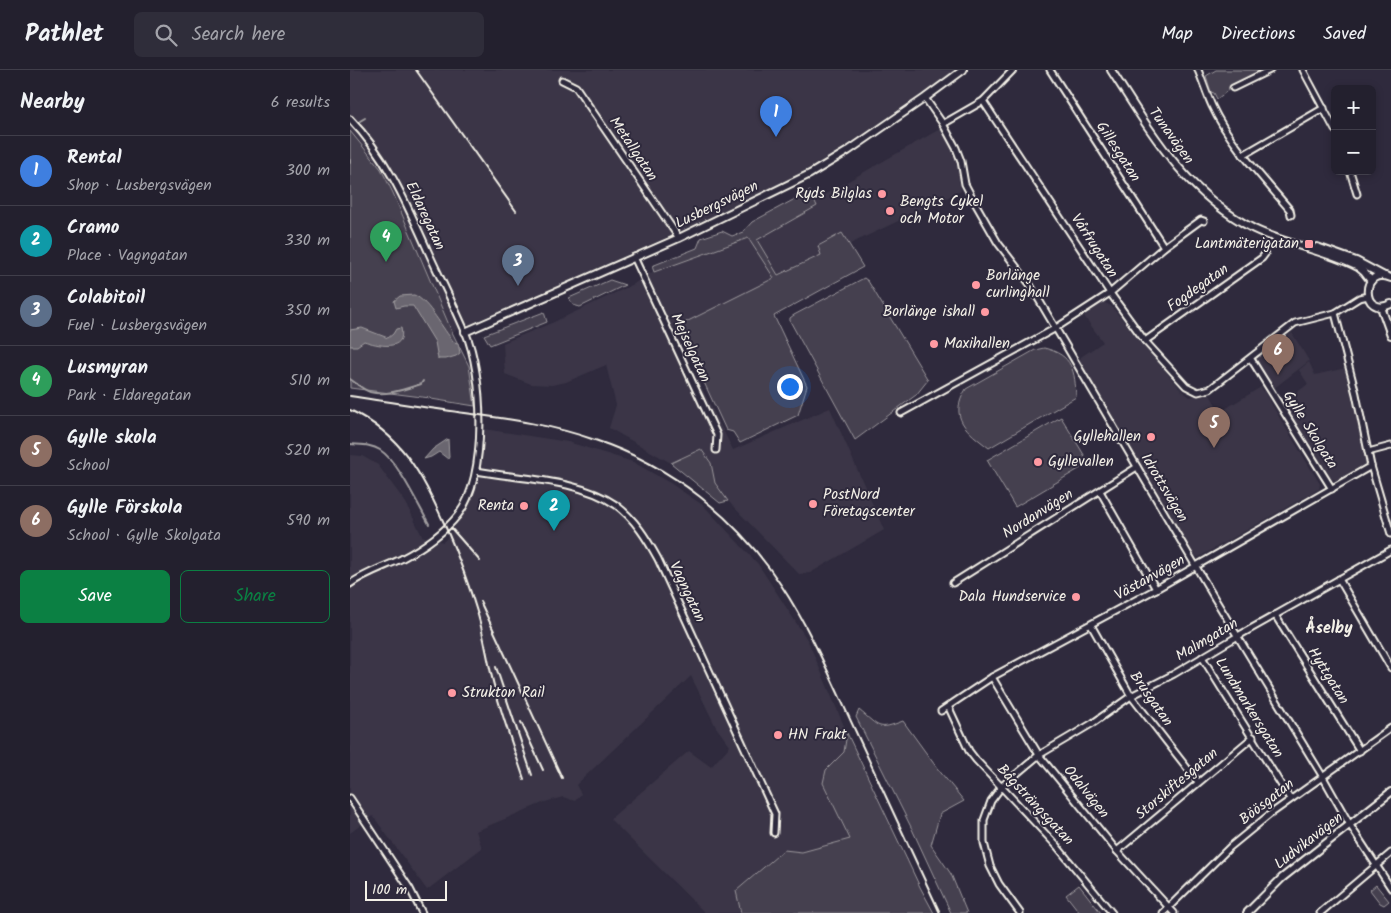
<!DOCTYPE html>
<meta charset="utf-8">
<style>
:root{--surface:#23202e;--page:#2f2d3a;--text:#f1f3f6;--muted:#a3a3aa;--line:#403e4a;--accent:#0b8043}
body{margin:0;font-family:Kalam,sans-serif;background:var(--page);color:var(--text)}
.controls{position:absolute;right:15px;top:15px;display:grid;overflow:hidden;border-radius:8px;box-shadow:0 2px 8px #0003}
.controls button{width:45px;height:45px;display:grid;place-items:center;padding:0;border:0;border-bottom:1px solid var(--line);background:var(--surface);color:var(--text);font:25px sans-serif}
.scale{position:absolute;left:15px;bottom:12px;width:82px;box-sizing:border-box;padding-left:5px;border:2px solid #f4f1e8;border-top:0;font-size:14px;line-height:18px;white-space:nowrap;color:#f4f1e8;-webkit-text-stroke:4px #2f2a3d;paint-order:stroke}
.you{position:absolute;left:439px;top:316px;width:18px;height:18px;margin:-12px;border:4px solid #fff;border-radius:50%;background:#1a73e8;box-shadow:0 0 0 8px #1a73e833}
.badge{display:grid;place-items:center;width:32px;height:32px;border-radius:50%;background:var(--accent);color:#fff;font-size:16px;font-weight:700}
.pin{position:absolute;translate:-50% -41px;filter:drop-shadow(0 1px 2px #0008)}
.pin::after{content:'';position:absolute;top:26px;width:18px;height:15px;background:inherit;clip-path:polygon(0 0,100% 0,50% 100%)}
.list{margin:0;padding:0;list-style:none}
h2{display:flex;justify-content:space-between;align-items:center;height:65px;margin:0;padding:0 20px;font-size:21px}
h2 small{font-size:16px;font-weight:400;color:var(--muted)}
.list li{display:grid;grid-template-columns:32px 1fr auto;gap:15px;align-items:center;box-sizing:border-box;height:70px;padding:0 20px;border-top:1px solid var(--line)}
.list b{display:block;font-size:19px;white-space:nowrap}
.list p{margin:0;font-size:16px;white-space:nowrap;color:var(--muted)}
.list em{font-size:16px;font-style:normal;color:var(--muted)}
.actions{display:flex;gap:10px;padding:15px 20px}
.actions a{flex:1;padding:11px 0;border:1px solid var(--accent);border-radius:8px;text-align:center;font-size:18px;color:var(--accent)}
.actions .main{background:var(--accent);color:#fff}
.icon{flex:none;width:28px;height:28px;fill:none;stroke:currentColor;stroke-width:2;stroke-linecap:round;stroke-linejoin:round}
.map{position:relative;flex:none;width:1041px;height:843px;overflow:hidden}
header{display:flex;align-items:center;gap:30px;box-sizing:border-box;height:70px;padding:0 25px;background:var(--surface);border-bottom:1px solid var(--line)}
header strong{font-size:24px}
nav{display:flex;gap:28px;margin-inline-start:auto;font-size:18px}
.search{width:350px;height:45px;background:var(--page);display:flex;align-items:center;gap:12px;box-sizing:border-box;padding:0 18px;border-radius:8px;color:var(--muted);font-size:19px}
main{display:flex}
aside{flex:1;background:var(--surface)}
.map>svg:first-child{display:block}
</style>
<header>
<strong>Pathlet</strong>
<div class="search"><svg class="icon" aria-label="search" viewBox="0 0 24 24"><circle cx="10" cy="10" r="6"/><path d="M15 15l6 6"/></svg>Search here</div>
<nav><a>Map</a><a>Directions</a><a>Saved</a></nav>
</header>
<main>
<aside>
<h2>Nearby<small>6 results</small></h2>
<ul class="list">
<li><span class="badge" style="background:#3f7fe0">1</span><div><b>Rental</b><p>Shop · Lusbergsvägen</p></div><em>300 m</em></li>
<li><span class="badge" style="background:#0f9aa8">2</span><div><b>Cramo</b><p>Place · Vagngatan</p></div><em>330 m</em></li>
<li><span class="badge" style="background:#5c6f8a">3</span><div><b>Colabitoil</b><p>Fuel · Lusbergsvägen</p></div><em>350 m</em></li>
<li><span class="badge" style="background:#2e9e5b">4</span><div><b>Lusmyran</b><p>Park · Eldaregatan</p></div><em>510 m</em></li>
<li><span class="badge" style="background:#8d6e63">5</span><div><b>Gylle skola</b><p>School</p></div><em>520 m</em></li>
<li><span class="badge" style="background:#8d6e63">6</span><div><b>Gylle Förskola</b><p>School · Gylle Skolgata</p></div><em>590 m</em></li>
</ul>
<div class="actions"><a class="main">Save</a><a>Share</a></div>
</aside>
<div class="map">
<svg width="1041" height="843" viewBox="0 0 1041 843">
<rect width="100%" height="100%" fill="#2f2a3d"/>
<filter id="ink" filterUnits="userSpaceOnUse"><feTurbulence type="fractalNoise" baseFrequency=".02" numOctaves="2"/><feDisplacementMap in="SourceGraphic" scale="10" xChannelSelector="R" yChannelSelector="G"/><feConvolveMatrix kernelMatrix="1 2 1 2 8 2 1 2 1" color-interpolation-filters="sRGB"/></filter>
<g filter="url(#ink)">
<g fill="#3b3647">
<path d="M0,0H607L491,79L453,102L322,165L102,262L43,123L31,99L0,61Z"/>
<path d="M590,59L605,82L611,121L322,259L383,380L480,338L534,460L460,503L449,504L378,431L365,413L361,393L351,379L321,393L259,358L266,335L256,295L216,312L202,315L181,314L155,304L153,273L204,252L284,214L297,204L398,168Z"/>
<path d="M753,232L761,236L832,321L840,327L859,323L870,342L911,317L970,414L969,419L849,487L845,486L729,294L731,287L753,272L734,246Z"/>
<path d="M942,263L959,291L923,319L905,290L907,287Z"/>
<path d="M959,292L965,305L996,298L1016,393L986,410L978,408L933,333L958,314L949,300Z"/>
<path d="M134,359L218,372L283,392L320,413L354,436L408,494L458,571L497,663L494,683L476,700L473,713L500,769L452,782L434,780L386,821L391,843H355L260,749L339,681L361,697L380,676L366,657L341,606L226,715L231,724L225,731L213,727L195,732L126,761L132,778L77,820L23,746L0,763V385L12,386L28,395L56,433L72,466L93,472L100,465L122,427L131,395Z"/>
</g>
<g fill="#454050" stroke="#9c989c">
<path d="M866,0H915L881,18L867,29L864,23L861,22L856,6Z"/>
<path d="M0,61L31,99L43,123L102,262L119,296L125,336L81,329L80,328L0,318Z"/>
<path d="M460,121L467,136L407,170L428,205L471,185L468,176L492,163L513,197L424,246L457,316L448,345L390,373L383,362L376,360L328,256L424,208L398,168L304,202L302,196L347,178L351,168L372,161L382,166L393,162L402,152Z"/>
<path d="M514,208L518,211L578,310L566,325L505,370L440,251V248L444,245Z"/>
<path d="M260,210L275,215L230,237L223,235L219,228Z"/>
<path d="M194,242L197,252L140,275L134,265Z"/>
<path d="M694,278C723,285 725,301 726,327L639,378C617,361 598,348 616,319L685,280Z"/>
<path d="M711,347L739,393L665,437L637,390Z"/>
<path d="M351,379L361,393L365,413L378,431L370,433L321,393Z"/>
<path d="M509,640C530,657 527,661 553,651L587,698L614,731L590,744L581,775L601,804L617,843H601L562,759L506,647Z"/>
<path d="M497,663L570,817L584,843H391L386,821L434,780L452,782L500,769L473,713L476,700L494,682Z"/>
<path d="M729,815L751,843H730L716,825Z"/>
<path d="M1026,815L1039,831L1034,835L1030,833L1020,820Z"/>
</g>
<g fill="#6a6670" stroke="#a19ea0">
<path d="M64,225C79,231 93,260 104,272L108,273L110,283L106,286L96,289H88L85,272L63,236H54L46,238L44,231L50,226Z"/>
<path d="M12,258L38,268L43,264L46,259L51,258C57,283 26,275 14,271L7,276H0V260Z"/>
<path d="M98,369L99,387L98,389L89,382L81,387L74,389L83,379Z"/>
</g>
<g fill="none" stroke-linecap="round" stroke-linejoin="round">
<g stroke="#a19ea0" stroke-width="2">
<path d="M10,51L15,48"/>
<path d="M0,90V93"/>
<path d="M0,309C6,313 13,320 20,322C37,326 55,319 71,314L73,311"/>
<path d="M0,374C10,375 21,374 30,380C48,391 68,435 79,454"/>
</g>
<g stroke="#f4f1e8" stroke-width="9">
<g id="minor">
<path d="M700,0L814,177"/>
<path d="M848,0C853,12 857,25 862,36C879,73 914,109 940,140L941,145"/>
<path d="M953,0L985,60"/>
<path d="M212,10L226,17L329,168"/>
<path d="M883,18L920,0"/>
<path d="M575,28L593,54L606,78L611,91L615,114L624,131L648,173L679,213L865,529L973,707L1000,755L1041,818"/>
<path d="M633,31L760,223L795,271L836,316L848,322L860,319L945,253L985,243L1009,228L1018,226"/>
<path d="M0,49C36,86 56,132 77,179C89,206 103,233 115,261C134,305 138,407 108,445C93,464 72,478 51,489C34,497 15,503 0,514"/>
<path d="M593,54L633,31L663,0"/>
<path d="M893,85L974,38"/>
<path d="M1000,101L1007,124"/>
<path d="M284,187L367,365L366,380"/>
<path d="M985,243L1006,324L1021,396L1041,464"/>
<path d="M795,271L912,188L915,184"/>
<path d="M901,289L982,419"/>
<path d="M551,343L706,258L760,223L814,177L851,150L854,151"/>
<path d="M1018,382L1041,376"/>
<path d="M126,401C169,409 229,409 266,435C285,449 297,469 308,489L425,744L424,763"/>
<path d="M750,421L806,519"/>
<path d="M989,509L1041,598"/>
<path d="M603,513L787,397"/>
<path d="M925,545L1010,681"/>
<path d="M741,555L781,626L848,712"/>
<path d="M852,587L940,729"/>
<path d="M642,607L689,685L767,781L824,843"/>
<path d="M599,638L619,681L626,690L706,775L762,843"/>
<path d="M591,641L642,607L806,519L1021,396"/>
<path d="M0,728L60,819L72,843"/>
<path d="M767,781L903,667"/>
<path d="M670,843L649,814L640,796L634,773V750L641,731L652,716L689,685L743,653L781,626L824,604L888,566L1041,480"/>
<path d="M813,843L880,777L919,745L1041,658"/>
<path d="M970,843L1041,783"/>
</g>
</g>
<g stroke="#f4f1e8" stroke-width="10">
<g id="tertiary">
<path d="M761,0C801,62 836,124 904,159C937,175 975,180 1008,197L1014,202L1021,211"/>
<path d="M967,177L1006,191L1034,206"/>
<path d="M1041,208C1010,194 1010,249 1041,234"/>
<path d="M1031,237L1041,265"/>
<path d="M115,262L329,168L460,104L498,81L575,28L613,0"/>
<path d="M897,843L932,808L1041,722"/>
</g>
</g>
<use href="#minor" stroke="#2f2a3d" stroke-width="5"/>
<use href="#tertiary" stroke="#2f2a3d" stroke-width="6"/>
<g stroke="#f4f1e8" stroke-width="2">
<path d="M66,0L166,141"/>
<path d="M0,326C38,332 76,337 115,343C159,349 203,355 245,370C321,395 387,448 431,515C461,560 482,611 505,660C533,721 562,782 590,843"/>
<path d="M0,340C52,365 71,403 94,453C107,483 119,514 128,545C135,569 138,595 145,619C153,649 164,679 174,709"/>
<path d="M101,458L130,491"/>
<path d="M130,531L212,708"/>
<path d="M146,597L182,705"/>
<path d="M171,652L193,700"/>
</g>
</g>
</g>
<g fill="#ff9aa2" stroke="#2f2a3d" stroke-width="2">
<circle cx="532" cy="124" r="5"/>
<circle cx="540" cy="141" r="5"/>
<rect x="954" y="169" width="10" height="10" rx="2.5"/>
<circle cx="626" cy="215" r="5"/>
<circle cx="635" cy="242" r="5"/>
<circle cx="584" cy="274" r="5"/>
<circle cx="801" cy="367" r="5"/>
<circle cx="688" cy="392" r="5"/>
<circle cx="463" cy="434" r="5"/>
<circle cx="174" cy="436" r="5"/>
<circle cx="726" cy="527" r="5"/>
<circle cx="102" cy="623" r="5"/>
<circle cx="428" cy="665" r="5"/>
</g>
<g text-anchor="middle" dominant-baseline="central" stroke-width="4" stroke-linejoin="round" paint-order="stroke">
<g font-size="15" fill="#f4f1e8" stroke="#2f2a3d">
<text transform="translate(821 66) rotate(54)">Tunavägen</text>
<text transform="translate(283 79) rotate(56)">Metallgatan</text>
<text transform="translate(768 82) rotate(57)">Gillesgatan</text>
<text transform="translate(367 135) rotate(-26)">Lusbergsvägen</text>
<text transform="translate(75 146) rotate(65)">Eldaregatan</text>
<text transform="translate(744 176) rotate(57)">Vårfrugatan</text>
<text transform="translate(848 218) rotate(-35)">Fogdegatan</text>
<text transform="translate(340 278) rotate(65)">Mejselgatan</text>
<text transform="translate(960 360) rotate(58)">Gylle Skolgata</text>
<text transform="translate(814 418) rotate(59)">Idrottsvägen</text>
<text transform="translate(688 444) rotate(-32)">Nordanvägen</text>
<text transform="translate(800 508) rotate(-29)">Västanvägen</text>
<text transform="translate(337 522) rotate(65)">Vagngatan</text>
<text transform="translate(857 570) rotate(-31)">Malmgatan</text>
<text transform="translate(978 606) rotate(58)">Hyttgatan</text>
<text transform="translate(801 629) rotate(55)">Brusgatan</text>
<text transform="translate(899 638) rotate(58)">Lundmarkersgatan</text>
<text transform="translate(827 714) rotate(-40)">Storskiftesgatan</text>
<text transform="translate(736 722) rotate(51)">Odalvägen</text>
<text transform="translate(917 732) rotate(-38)">Böösgatan</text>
<text transform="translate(685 735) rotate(47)">Bågsträngsgatan</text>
<text transform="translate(959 771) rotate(-38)">Ludvikavägen</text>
</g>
<g font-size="15" fill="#f4f1e8" stroke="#2f2a3d" text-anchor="start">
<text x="522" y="124" text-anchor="end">Ryds Bilglas</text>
<text x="550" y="132">Bengts Cykel<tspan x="550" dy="17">och Motor</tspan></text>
<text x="949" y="174" text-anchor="end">Lantmäterigatan</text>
<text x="636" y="206">Borlänge<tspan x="636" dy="17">curlinghall</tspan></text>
<text x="625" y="242" text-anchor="end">Borlänge ishall</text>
<text x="594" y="274">Maxihallen</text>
<text x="791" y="367" text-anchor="end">Gyllehallen</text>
<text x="698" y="392">Gyllevallen</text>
<text x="473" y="425">PostNord<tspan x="473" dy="17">Företagscenter</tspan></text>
<text x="164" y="436" text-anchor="end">Renta</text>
<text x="716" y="527" text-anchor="end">Dala Hundservice</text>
<text x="112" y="623">Strukton Rail</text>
<text x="438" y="665">HN Frakt</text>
</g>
<g font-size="16" font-weight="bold" fill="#f4f1e8" stroke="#2f2a3d">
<text x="979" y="558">Åselby</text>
</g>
</g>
</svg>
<div class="controls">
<button>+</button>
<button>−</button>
</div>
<div class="scale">100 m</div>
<div class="you"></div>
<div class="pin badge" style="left:426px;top:67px;background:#3f7fe0">1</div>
<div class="pin badge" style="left:204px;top:461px;background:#0f9aa8">2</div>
<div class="pin badge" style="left:168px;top:216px;background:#5c6f8a">3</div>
<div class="pin badge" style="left:36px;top:192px;background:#2e9e5b">4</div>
<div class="pin badge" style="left:864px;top:378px;background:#8d6e63">5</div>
<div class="pin badge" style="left:928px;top:305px;background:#8d6e63">6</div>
</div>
</main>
